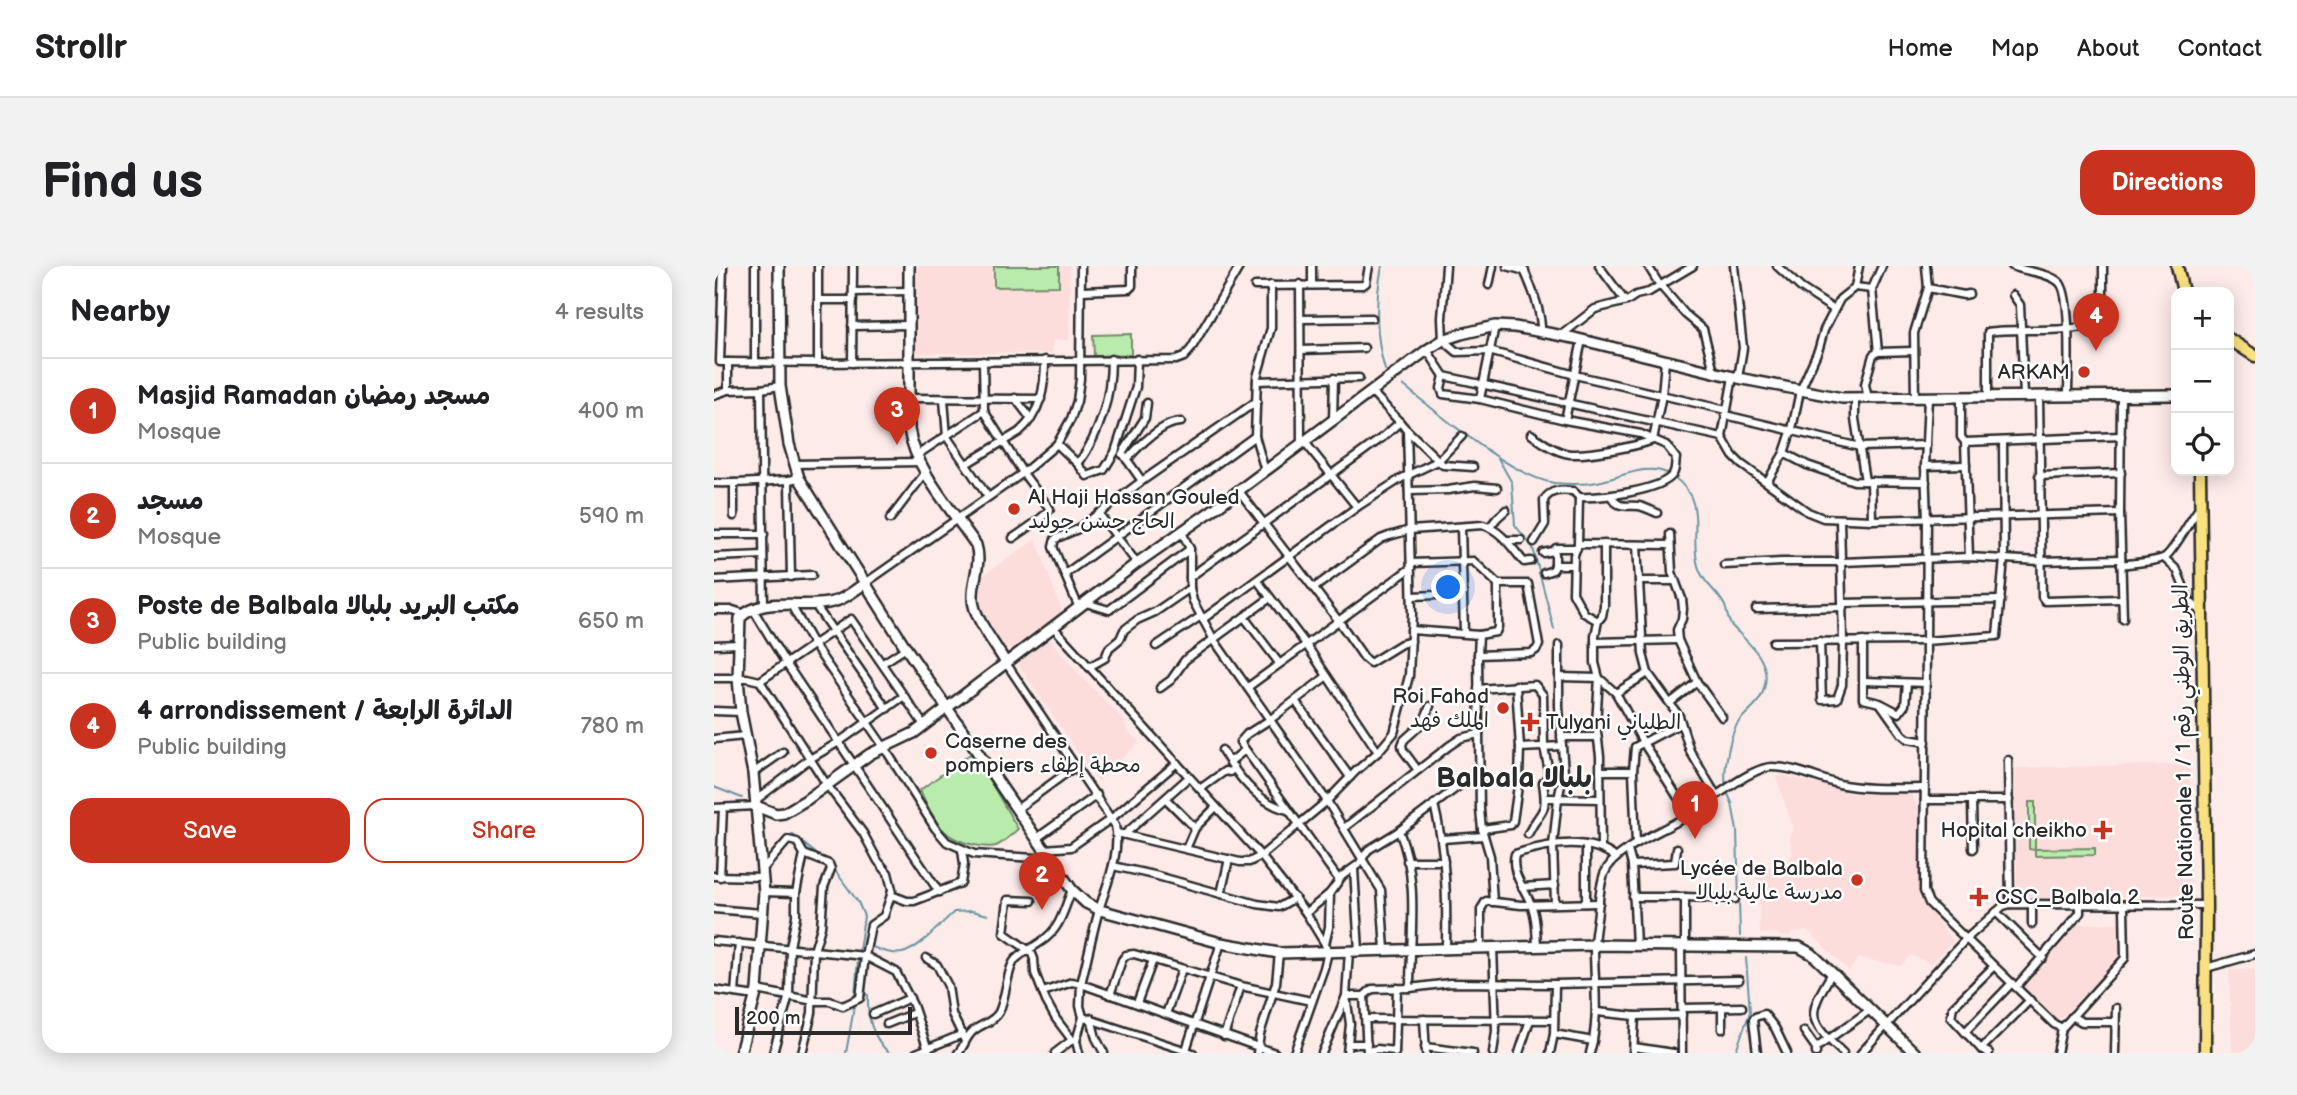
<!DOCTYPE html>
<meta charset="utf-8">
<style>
:root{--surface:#fff;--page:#f2f2f2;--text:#202124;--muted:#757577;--line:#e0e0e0;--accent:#c8321e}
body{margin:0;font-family:"Balsamiq Sans","Playpen Sans Arabic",sans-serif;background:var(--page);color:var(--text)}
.controls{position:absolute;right:21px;top:21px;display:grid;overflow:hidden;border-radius:14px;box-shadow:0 4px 18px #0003}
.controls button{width:63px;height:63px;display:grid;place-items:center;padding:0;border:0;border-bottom:2px solid var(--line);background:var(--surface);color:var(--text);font:35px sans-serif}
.scale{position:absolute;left:21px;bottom:18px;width:177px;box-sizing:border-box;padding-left:7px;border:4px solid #2b2b2b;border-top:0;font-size:19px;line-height:24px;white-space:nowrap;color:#2b2b2b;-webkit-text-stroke:5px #fff;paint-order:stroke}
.you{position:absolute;left:735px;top:322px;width:24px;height:24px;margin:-18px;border:5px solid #fff;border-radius:50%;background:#1a73e8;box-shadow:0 0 0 10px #1a73e833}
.badge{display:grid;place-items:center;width:46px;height:46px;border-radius:50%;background:var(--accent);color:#fff;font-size:23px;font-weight:700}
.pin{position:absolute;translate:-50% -58px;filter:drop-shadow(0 2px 4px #0008)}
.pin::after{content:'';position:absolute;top:37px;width:24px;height:21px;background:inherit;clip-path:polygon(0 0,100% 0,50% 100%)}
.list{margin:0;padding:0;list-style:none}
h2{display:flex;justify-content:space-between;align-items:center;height:91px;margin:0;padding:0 28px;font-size:30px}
h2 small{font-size:23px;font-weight:400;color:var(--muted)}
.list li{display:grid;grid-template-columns:46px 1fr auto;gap:21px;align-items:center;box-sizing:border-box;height:105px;padding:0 28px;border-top:2px solid var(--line)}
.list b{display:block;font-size:26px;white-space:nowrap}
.list p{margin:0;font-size:23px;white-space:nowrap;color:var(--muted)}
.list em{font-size:23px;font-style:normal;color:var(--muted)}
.actions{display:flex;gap:14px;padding:21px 28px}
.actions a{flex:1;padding:16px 0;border:2px solid var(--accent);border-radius:21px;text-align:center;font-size:24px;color:var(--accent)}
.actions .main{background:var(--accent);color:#fff}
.icon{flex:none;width:38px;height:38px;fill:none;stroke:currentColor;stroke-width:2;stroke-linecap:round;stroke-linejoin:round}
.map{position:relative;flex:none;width:1541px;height:787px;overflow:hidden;border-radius:21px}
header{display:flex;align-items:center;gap:42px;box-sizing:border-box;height:98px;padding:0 35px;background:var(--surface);border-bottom:2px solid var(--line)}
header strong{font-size:33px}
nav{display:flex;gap:38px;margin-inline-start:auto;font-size:24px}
.intro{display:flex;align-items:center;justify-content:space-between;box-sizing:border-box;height:168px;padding:0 42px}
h1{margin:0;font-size:49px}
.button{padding:18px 32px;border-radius:21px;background:var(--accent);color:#fff;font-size:24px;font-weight:700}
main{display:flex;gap:42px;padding:0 42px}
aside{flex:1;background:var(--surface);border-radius:21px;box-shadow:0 4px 18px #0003}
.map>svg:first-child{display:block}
</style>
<header>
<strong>Strollr</strong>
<nav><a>Home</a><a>Map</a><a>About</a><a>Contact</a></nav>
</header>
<div class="intro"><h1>Find us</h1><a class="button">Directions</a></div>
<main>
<aside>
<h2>Nearby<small>4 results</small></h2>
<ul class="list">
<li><span class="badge">1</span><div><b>Masjid Ramadan مسجد رمضان</b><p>Mosque</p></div><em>400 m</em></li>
<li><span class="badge">2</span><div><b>مسجد</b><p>Mosque</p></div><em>590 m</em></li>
<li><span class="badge">3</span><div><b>Poste de Balbala مكتب البريد بلبالا</b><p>Public building</p></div><em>650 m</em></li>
<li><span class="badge">4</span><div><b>4 arrondissement / الدائرة الرابعة</b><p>Public building</p></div><em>780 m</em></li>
</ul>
<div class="actions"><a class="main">Save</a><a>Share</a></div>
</aside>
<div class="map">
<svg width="1541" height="787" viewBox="0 0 1541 787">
<rect width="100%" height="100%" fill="#fdebea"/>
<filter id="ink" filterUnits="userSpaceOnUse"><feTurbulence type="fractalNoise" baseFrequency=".0143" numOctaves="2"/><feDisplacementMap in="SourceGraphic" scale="14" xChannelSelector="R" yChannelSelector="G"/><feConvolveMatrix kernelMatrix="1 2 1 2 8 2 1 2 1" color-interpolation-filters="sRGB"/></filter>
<g filter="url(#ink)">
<g fill="#fcdddb">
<path d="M201,0H356L355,74H339L338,87H202Z"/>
<path d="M322,273L348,346L298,383L291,382L264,338L263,329L268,310Z"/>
<path d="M335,372L364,407L411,455L413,464L425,476L384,516L305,400L306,396Z"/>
<path d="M1476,498L1477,629L1303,632L1300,502Z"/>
<path d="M1069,509L1141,528L1196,526L1205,544V631L1239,675L1217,698L1197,689L1187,700L1145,692L1135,705L1094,665L1079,666L1076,670H1066L1062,667L1046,668L1043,605L1073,596L1079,587L1075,571L1079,562L1062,511Z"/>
<path d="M1408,657L1409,689L1347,752L1342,754L1306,719L1365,658Z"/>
<path d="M1541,703V787H1518L1515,704Z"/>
</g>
<g fill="#b9ecac" stroke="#728c6c" stroke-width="2">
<path d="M280,0H345V20L280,21Z"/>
<path d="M417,68V89L380,90L379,69Z"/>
<path d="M259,486L304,563C298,568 290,577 282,580C275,582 267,580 261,579C226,573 220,553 206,524Z"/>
<path d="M1315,536H1321V583L1381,582V589L1321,590V584L1315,583Z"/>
</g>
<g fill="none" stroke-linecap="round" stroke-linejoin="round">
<g stroke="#6895a1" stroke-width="2">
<path d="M668,0C661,35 661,70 671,104"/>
<path d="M689,119C722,146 800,212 840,217C853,218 870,219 883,216C906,212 932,196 955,208"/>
<path d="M784,192L798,217L801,259L819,282L840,363"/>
<path d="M960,211C994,237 975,266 984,300C989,318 1004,325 1011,340C1014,348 1013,354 1018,360C1033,376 1056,393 1051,418C1048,436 1038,441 1027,453C1016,464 1009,505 1012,520"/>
<path d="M0,521L28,532"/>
<path d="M1013,526L1018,537L1023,565L1026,670"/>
<path d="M78,568L105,590"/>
<path d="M120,603L144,636L150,650L145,685"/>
<path d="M156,680C166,684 177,689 188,687C206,683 226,658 240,646L258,645L274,649"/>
<path d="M150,728L154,729C153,752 158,771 175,787"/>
<path d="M141,731L144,691"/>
<path d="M132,787L141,736"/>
<path d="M1021,787L1036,746L1032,692"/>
</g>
<g stroke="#2b2b2b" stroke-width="11">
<g id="street">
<path d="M9,0L6,96H14"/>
<path d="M41,0V96"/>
<path d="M104,0V97"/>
<path d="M732,0L728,52L729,74L743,86L775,85L861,109L1012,144"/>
<path d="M793,0L811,5"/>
<path d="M808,0C817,19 828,45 827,66"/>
<path d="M885,0L911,35"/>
<path d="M934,0L945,18L971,48L989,63L1000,105"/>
<path d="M1020,0L1029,82L1024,112"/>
<path d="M1063,0L1087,22L1119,43"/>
<path d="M1298,0C1312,6 1333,6 1345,16C1358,27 1354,108 1354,129"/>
<path d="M586,18L587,177"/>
<path d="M598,18V0"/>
<path d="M775,19L779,0"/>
<path d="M541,20L649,19L652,17L655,0"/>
<path d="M1141,21L1158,23L1164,86L1159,89L1151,118L1154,133"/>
<path d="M1214,22L1250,29L1255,28"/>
<path d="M1158,23L1168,0"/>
<path d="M368,25L415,23L418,20V0"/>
<path d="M139,26L195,25"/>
<path d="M1299,29L1306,39L1310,130"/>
<path d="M104,34H139"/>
<path d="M587,53L658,52"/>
<path d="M138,60L195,59"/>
<path d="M846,70L881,43L913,35L922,29L935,26L979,0"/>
<path d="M587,84L650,82"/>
<path d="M713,84L730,110L1008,171"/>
<path d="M1164,86L1199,85"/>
<path d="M269,95L270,145L309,207L336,243C330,252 309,265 299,272"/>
<path d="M138,97L139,0"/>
<path d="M730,110L727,122L729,128L766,133L851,154L927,168L952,179L962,192C961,197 962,203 959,208C948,225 885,232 865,231L859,225C847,224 837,223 830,234L831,258L820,276"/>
<path d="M1019,111L1008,171L1019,190L1027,198L1094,246L1109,252L1158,254L1406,247"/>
<path d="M543,115L645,112"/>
<path d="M47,123L66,120"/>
<path d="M14,124L47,123L50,341"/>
<path d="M0,129L14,124V96L104,97L462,94L470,91L477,83L526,0"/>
<path d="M1325,130L1328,331L1331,335L1408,333"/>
<path d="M1407,130L1406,247L1409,353"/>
<path d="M1247,131V171L1251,176L1255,291"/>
<path d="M1274,131V66C1301,61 1365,69 1386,55L1389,46V0"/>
<path d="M195,132L327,133"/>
<path d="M301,132L317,153"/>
<path d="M1201,132L1200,67L1214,22L1212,0"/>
<path d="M1214,132L1211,200L1213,253L1210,625L1215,637L1340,758L1348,762L1411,692L1410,640"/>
<path d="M230,133L233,171L274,231"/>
<path d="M766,133L781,60"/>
<path d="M1141,133V153L1151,215"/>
<path d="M1011,149L1146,181L1212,179"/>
<path d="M619,154L620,112"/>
<path d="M851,154L868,74"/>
<path d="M693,164L729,199L759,201"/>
<path d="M817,168C828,176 841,186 856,188C876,189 920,181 939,174L948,129L951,95"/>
<path d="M590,175L643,241"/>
<path d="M1251,176L1407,170"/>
<path d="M343,178L364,198C386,167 397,131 397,93"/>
<path d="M1070,187L1093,199L1140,215L1212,216"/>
<path d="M408,188L431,152L433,137"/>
<path d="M203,189L270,145"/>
<path d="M411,191L428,215"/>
<path d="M413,194C424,180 449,156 467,156"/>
<path d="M80,198L206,196"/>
<path d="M252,198L305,166C327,147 331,122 331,94"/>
<path d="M364,198L373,210L390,204L401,186L422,121L423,93"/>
<path d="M1211,200L1252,199"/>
<path d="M551,205L541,170L543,111L557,62V19"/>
<path d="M1325,210L1407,207"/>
<path d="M1157,215L1158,254"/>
<path d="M1053,216L1070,187L1078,163L1086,125L1105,82L1110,64L1126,33L1141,21L1145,0"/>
<path d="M0,217C27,218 50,215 75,214"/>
<path d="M525,225L624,354L651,393L656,397L687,378L697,375"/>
<path d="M695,225L734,224L761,220L783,222"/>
<path d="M897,230C904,243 912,239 925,240C931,241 938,245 943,247"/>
<path d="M865,231L864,278L860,289L859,327L870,347L884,355"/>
<path d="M385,248L423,297"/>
<path d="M20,250V217"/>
<path d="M176,253L212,206"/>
<path d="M776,261L783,252L792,244"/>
<path d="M747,262L750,367"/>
<path d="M468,266L476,283V322L479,335L500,374L613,535L667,624L671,684"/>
<path d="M0,268H50"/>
<path d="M956,268L958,306L968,333L969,343L968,353L963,364L964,374L983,416L956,437"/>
<path d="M792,274H807"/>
<path d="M864,278L956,279"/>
<path d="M890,278V340L888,350L884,355L881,370V397L885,412L902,427L930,478L975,549"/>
<path d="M923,279L929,388L934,407L965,450L976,485L1002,529"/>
<path d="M839,285L842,282H863"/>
<path d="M829,287L839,285L841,287V299"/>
<path d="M0,291L49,289"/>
<path d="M1450,292L1463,304L1475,334L1487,346"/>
<path d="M697,297L759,295L784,318V361L782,366L765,369L697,364"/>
<path d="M1010,299L1068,296H1128L1255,291L1326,295L1407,293"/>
<path d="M1407,299C1418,297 1443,296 1451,291C1460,285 1477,252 1486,241"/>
<path d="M830,307L839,304L841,299H859"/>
<path d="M351,308L541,170"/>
<path d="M77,311L75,218V214L85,212"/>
<path d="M476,311L669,171L686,156"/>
<path d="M0,314L98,309"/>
<path d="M543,314L591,377L664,486"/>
<path d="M925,315H960"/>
<path d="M150,318L309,207L343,178L357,153L363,135L366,113L367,0"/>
<path d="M600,322L667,273L675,270L696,264L769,259C787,264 798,282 810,296L817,295"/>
<path d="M698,330L749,328"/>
<path d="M372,337L395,344L476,283"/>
<path d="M1129,337L1287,334"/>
<path d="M77,339L99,378L170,481L221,562L233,576L260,588L336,593"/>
<path d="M101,339L173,443"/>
<path d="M365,342L339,281L341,273L364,263L428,215L543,135"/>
<path d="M1042,343L1129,341"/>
<path d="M0,344H19L31,348"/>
<path d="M40,345L71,396L225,626"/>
<path d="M530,351L565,397"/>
<path d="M489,353L643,241L688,212L724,195L748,170"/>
<path d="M340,362L547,590L592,647L611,678L614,686L610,702L580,787"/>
<path d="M765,369L764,389L766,544L768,563L776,590L779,636"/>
<path d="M1106,375L1108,434L1123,433L1128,419L1129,375L1126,253"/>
<path d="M1149,375V433L1166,437L1188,468L1194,473L1212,476"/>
<path d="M881,376L964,374"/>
<path d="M1059,376L1211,375L1283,370L1290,293L1289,176"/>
<path d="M0,379L25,378"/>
<path d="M442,380L487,350"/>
<path d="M764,389L817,387L822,384L825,379L814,318H784"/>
<path d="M169,397L192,382"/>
<path d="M292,397L401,559C407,588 393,617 385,644C378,669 373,694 367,718L561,787"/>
<path d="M375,401L391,392L395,382L406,373L410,364L423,354L441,346L476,322"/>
<path d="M613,410L557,453L533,468L526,476L625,614"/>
<path d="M846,411L885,412L882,458L886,490L887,582"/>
<path d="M0,412H33L46,415L113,519L149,567L164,595L174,607L178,623L177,629"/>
<path d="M46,415L137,353L210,459"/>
<path d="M1150,415L1212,417"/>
<path d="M983,416L1008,451"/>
<path d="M534,421L697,302"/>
<path d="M446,422L457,414L471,394L556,332"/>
<path d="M764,423L821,419L829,429L830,481L834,501V510L829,517C834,551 827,541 814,568"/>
<path d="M902,427L934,407"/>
<path d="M582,436L636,511"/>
<path d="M1168,438L1185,447L1191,439L1193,417"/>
<path d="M0,445L27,446"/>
<path d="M847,471H883"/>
<path d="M0,473L31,470"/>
<path d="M806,482L848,480"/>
<path d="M508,484C523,509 543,537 574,544"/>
<path d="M1294,494L1296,638"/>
<path d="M516,496L531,484"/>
<path d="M703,503L689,484L688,479L690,474L709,457L716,440"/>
<path d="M886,505H919"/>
<path d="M39,507L69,486"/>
<path d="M486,523L511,505L516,506L520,501"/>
<path d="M833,532L886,533"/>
<path d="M452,533L481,562"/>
<path d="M42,534L94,494L125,476L190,430"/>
<path d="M1211,534H1295"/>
<path d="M1258,535L1259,583"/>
<path d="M720,538C732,587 733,633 732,682"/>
<path d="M0,542L42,540"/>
<path d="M303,543L363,499"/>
<path d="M630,562L735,480L747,472L765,468"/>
<path d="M768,563L797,559L799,555L805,513L806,482L802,419"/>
<path d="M685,565C706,614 696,670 696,722"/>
<path d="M403,567L526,596H535L547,590L613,535L642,505L664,486L680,467L695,410L698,348L693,164L658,126"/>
<path d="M411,568L475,511"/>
<path d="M323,572L383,529"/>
<path d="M728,573L770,570"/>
<path d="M922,578L919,505L921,481L967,457"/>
<path d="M330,583L357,581L398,552L463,497"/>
<path d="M472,583L481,562L501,542"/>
<path d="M914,584L918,599L922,679"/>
<path d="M693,595H730"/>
<path d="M918,599L961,597L963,582"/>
<path d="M399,600L440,609L543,638L565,641L581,632"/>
<path d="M49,603L74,574L83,576L90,588L82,627V650L76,681L75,729L59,787"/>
<path d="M640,603L645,685"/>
<path d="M0,610L49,611"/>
<path d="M6,611L9,542"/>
<path d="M808,621L841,619"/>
<path d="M50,626L82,627"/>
<path d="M507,628L515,593"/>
<path d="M919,631H971L1021,633"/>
<path d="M971,631V679"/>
<path d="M318,635L294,634L290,667L314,684L318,688L320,693L321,707L332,735L342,753L358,774L362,775"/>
<path d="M841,637L839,579L844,533L850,506L845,441V379"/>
<path d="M872,637V579"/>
<path d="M0,643L48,647"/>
<path d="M1282,646L1329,692"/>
<path d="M592,647L616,627L628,610L645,598L654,584L685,565L766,504"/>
<path d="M1318,658V638"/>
<path d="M0,675L151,690L157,659L170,650L177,629L193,635H200L247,617L250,598L248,584"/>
<path d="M25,677L21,727L42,730"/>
<path d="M611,678L615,661L616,627"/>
<path d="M967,679L968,787"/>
<path d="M823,680C822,667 823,654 818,641C812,623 796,608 801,588C832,578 875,570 902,592"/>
<path d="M767,681V643L772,635L807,639L885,637"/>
<path d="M212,692L223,699L234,720L238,748L250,773"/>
<path d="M1492,702L1541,688"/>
<path d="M1118,707C1093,749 1092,753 1129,787"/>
<path d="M1302,721L1366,647V639"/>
<path d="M0,724L21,727"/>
<path d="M43,724L100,735H116L129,740L146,732L151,690L182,706L199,739L215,787"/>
<path d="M329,726L358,716L367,718L366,740L369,751L362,775L365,787"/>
<path d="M396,729L408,694L412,689L420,688L527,720L597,735"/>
<path d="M650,730L653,787"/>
<path d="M423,737L439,694"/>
<path d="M1008,741V763"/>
<path d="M968,742L1028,741"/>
<path d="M883,746L921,750L968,749"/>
<path d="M159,748L196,732"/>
<path d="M452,748L468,703"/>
<path d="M1358,750L1368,756H1400"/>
<path d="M369,751L479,787"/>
<path d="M377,752L382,772L390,787"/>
<path d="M652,753L840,754"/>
<path d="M710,753L712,787"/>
<path d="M173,758L200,747"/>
<path d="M1090,765L1102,782"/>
<path d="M1251,766L1298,717"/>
<path d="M840,768L879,775"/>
<path d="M510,770L527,720"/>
<path d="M634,778H653"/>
<path d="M711,781L759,787"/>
<path d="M920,781L959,787"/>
<path d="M1267,783L1316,734"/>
<path d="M654,785L663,783L681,785"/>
<path d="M88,787L98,747L100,685L107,661L110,621L117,603L115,598L90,588"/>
<path d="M202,787L249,768"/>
<path d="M244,787C251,780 251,772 259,765C267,758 280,756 285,746C292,732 293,703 301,694C308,686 319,682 328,675C347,662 349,645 358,624"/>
<path d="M341,787L358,774"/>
<path d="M471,787L507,677"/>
<path d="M543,787L546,768L562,717L565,687"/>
<path d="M608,787L632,730L635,685"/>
<path d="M633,787L636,758L632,730H650L658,723L696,722L736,717L841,718L1025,714"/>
<path d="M681,787L683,722"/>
<path d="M779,787L782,765L779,681"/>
<path d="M805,787L816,754"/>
<path d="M836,787L840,768L841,718"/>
<path d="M876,787C886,752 880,717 880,682C880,669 883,657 884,645C885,633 886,619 890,608C901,581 953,564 976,548C995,536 1037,501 1058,501C1081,501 1104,513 1125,518C1153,524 1182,522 1210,522"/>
<path d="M919,787L921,750"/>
<path d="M1043,787L1039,754L1041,751L1050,748L1061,762L1073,787"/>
<path d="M1102,787V782L1156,744"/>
<path d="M1147,787L1251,674L1289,640L1296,638L1492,639"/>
<path d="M1275,787L1267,783L1237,751L1239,741L1279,701"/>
<path d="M1343,787L1348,762"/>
<path d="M1401,787L1402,742"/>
</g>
</g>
<g stroke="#2b2b2b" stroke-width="14">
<g id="secondary">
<path d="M65,0L66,120L75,178L85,212L192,382L358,624L372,637L386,644L507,677L565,687L880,679L1085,681L1098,688L1118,707L1201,787"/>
<path d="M195,0V163C201,204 239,245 262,279C268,298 258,314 259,333C259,351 283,381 292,397"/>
<path d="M42,540L62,548L70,547L92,534L156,488L200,467L423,297L496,246L713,84L729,74L747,68L781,60L801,61L860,72L1024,112L1128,132L1462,129"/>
<path d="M26,787L43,724L50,626L39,507L27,446L24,412L26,352C49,328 93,345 122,335C132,332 141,324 150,318"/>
</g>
</g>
<g stroke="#2b2b2b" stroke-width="15">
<g id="primary">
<path d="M1463,0L1469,26"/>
<path d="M1515,73L1541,90"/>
<path d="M1486,205L1492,639L1491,787"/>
</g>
</g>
<use href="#street" stroke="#fff" stroke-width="6"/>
<use href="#secondary" stroke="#fff" stroke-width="9"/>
<use href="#primary" stroke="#f9e181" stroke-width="10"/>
</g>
</g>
<g fill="#c8321e" stroke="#fff" stroke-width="2.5">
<circle cx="1370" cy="106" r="7"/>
<circle cx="300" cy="243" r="7"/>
<circle cx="789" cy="442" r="7"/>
<path d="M812.5 445.5h7v7h7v7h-7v7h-7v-7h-7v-7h7z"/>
<circle cx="217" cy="487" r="7"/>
<path d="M1385.5 553.5h7v7h7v7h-7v7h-7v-7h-7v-7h7z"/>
<circle cx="1143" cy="614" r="7"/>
<path d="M1261.5 620.5h7v7h7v7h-7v7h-7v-7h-7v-7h7z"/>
</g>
<g text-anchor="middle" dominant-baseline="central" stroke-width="5" stroke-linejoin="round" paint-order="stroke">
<g font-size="21" fill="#2b2b2b" stroke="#fff" text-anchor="end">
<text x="1356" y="106">ARKAM</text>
<text x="314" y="231" text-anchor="start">Al Haji Hassan Gouled<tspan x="314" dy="24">الحاج حسن جوليد</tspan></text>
<text x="775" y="430">Roi Fahad<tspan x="775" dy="24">الملك فهد</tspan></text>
<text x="832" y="456" text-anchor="start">Tulyani الطلياني</text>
<text x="231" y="475" text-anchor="start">Caserne des<tspan x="231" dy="24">pompiers محطة إطفاء</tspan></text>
<text x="1373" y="564">Hopital cheikho</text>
<text x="1129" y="602">Lycée de Balbala<tspan x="1129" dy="24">مدرسة عالية بلبالا</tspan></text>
<text x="1281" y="631" text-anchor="start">CSC_Balbala 2</text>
</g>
<g font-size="21" fill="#2b2b2b" stroke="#fff">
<text transform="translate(1470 496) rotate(-91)">Route Nationale 1 / الطريق الوطني رقم 1</text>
</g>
<g font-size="28" font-weight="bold" fill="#2b2b2b" stroke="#fff">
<text x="800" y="512">Balbala بلبالا</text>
</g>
</g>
</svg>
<div class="controls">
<button>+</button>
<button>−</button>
<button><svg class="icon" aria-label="locate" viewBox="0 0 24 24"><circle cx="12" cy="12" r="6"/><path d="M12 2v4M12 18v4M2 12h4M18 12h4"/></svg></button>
</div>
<div class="scale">200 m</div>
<div class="you"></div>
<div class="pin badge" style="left:981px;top:573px">1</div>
<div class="pin badge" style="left:328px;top:644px">2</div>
<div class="pin badge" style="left:183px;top:179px">3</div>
<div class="pin badge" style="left:1382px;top:85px">4</div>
</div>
</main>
